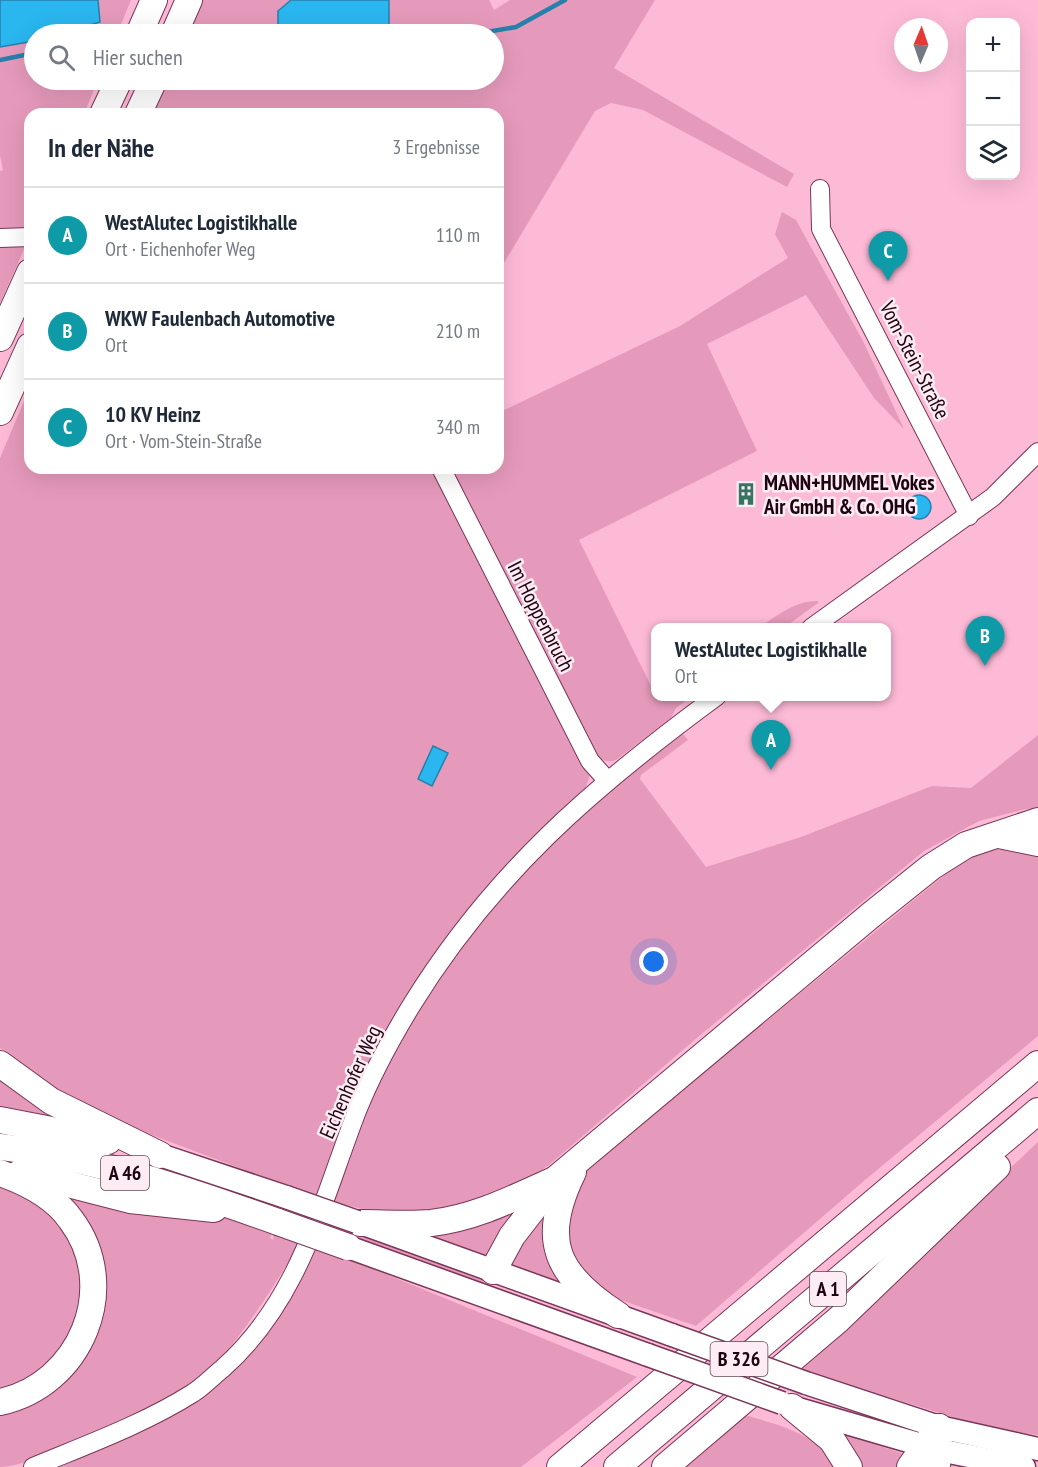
<!DOCTYPE html>
<html lang="de">
<meta charset="utf-8">
<style>
:root{--surface:#fff;--page:#f6f6f7;--text:#1f2937;--muted:#747a83;--line:#e0e1e3;--accent:#1a73e8}
body{margin:0;font-family:"PT Sans Narrow",sans-serif;background:var(--page);color:var(--text)}
.controls{position:absolute;right:18px;top:18px;display:grid;overflow:hidden;border-radius:12px;box-shadow:0 6px 24px #0002}
.controls button{width:54px;height:54px;display:grid;place-items:center;padding:0;border:0;border-bottom:2px solid var(--line);background:var(--surface);color:var(--text);font:30px sans-serif}
.compass{position:absolute;left:894px;top:18px;width:54px;height:54px;border-radius:50%;background:var(--surface);box-shadow:0 6px 24px #0002;rotate:2deg}
.you{position:absolute;left:654px;top:962px;width:21px;height:21px;margin:-15px;border:4px solid #fff;border-radius:50%;background:#1a73e8;box-shadow:0 0 0 9px #1a73e833}
.badge{display:grid;place-items:center;width:39px;height:39px;border-radius:50%;background:var(--accent);color:#fff;font-size:20px;font-weight:700}
.pin{position:absolute;translate:-50% -50px;filter:drop-shadow(0 2px 3px #0008)}
.pin::after{content:'';position:absolute;top:32px;width:21px;height:18px;background:inherit;clip-path:polygon(0 0,100% 0,50% 100%)}
.popup{position:absolute;left:651px;top:623px;width:240px;height:78px;box-sizing:border-box;display:grid;place-content:center;border-radius:12px;background:var(--surface);filter:drop-shadow(0 2px 4px #0005);font-size:20px;white-space:nowrap;color:var(--muted)}
.popup b{font-size:22px;color:var(--text)}
.popup::after{content:'';position:absolute;left:50%;top:100%;margin-left:-12px;border:12px solid transparent;border-top-color:var(--surface)}
.list{margin:0;padding:0;list-style:none}
h2{display:flex;justify-content:space-between;align-items:center;height:78px;margin:0;padding:0 24px;font-size:26px}
h2 small{font-size:20px;font-weight:400;color:var(--muted)}
.list li{display:grid;grid-template-columns:39px 1fr auto;gap:18px;align-items:center;box-sizing:border-box;height:96px;padding:0 24px;border-top:2px solid var(--line)}
.list b{display:block;font-size:22px;white-space:nowrap}
.list p{margin:0;font-size:20px;white-space:nowrap;color:var(--muted)}
.list em{font-size:20px;font-style:normal;color:var(--muted)}
.icon{flex:none;width:33px;height:33px;fill:none;stroke:currentColor;stroke-width:2;stroke-linecap:round;stroke-linejoin:round}
.map{position:relative;flex:none;width:1038px;height:1467px;overflow:hidden}
.search{position:absolute;background:var(--surface);box-shadow:0 6px 24px #0002;left:24px;top:24px;width:480px;height:66px;display:flex;align-items:center;gap:15px;box-sizing:border-box;padding:0 21px;border-radius:33px;color:var(--muted);font-size:22px}
.panel{position:absolute;background:var(--surface);box-shadow:0 6px 24px #0002;left:24px;top:108px;width:480px;height:366px;border-radius:18px}
.map>svg:first-child{display:block}
</style>
<div class="map">
<svg width="1038" height="1467" viewBox="0 0 1038 1467">
<rect width="100%" height="100%" fill="#fdbad7"/>
<g fill="#e69abb">
<path d="M98,0H131L117,34H61L100,22Z"/>
<path d="M203,0H291L278,11V34H189Z"/>
<path d="M389,0H489L494,10L510,0H655L614,68L794,174L787,187L643,110L611,103L595,111L498,273V114H153L169,80H494V34H385L389,25Z"/>
<path d="M34,41V80H98L84,114H30V236L0,303V171L3,170L0,155V47Z"/>
<path d="M782,212L796,220L863,341L904,429L874,398L806,295L707,344L757,451L579,540L656,696L659,699L663,697H691L676,708L671,718L616,760C608,763 601,760 594,756L448,468H498V413L680,326L788,258L775,234Z"/>
<path d="M30,387V468H431L590,774L585,790L459,924L319,1198L112,1120L55,1091L0,1048V458Z"/>
<path d="M818,601V603L785,627H760C776,616 797,600 818,601Z"/>
<path d="M682,733L688,740L641,775L640,779L706,867L801,837L932,786L971,788L1038,735V809H1026L979,821L924,851L698,1037L549,1165L521,1184L445,1214L372,1211L332,1202L359,1126L394,1050L469,931L568,822Z"/>
<path d="M1016,848L1038,853V1036L865,1180L696,1326L612,1297L586,1280L564,1239L572,1189L593,1163L948,872C970,856 988,849 1016,848Z"/>
<path d="M0,1069L83,1124L0,1111Z"/>
<path d="M1038,1142V1435L982,1426L797,1369Z"/>
<path d="M0,1186C23,1195 50,1208 64,1229C74,1243 82,1263 84,1281C85,1288 81,1296 79,1303C70,1345 45,1380 0,1389Z"/>
<path d="M49,1187L231,1218L274,1229L270,1238L273,1240L275,1232L303,1240C275,1283 248,1329 213,1367C187,1396 38,1467 0,1467V1408L35,1394L100,1289Z"/>
<path d="M527,1199L492,1261L416,1231Z"/>
<path d="M547,1201L572,1289L503,1264Z"/>
<path d="M329,1221L484,1279L482,1285L326,1230Z"/>
<path d="M315,1245L637,1377L521,1467H46L198,1397Z"/>
<path d="M742,1414C777,1425 816,1432 835,1467H680Z"/>
<path d="M847,1435L907,1455L903,1467H861L844,1437Z"/>
</g>
<g fill="#2ab6ef" stroke="#2680ac" stroke-width="1.5">
<path d="M0,0H98L100,22L61,34H34V41L0,47Z"/>
<path d="M291,0H389V25L385,34H278V11Z"/>
<circle cx="919" cy="507" r="12"/>
<path d="M433,746L448,753L432,786L418,779Z"/>
</g>
<g fill="none" stroke-linecap="round" stroke-linejoin="round">
<g stroke="#2680ac" stroke-width="4.5">
<path d="M475,34L516,27L565,0"/>
<path d="M0,60L34,53"/>
</g>
<g stroke="#7b3558" stroke-width="20">
<g id="minor">
<path d="M820,189L821,229L969,516"/>
<path d="M0,238L30,237"/>
<path d="M441,468L590,761L607,780"/>
<path d="M811,628L993,497L1038,452"/>
<path d="M33,1467C86,1445 144,1424 193,1393C203,1387 212,1377 222,1369C300,1300 321,1204 357,1111C371,1076 391,1039 411,1006C492,874 593,787 717,696"/>
</g>
</g>
<g stroke="#7b3558" stroke-width="25">
<g id="major">
<path d="M160,1155L286,1197"/>
<path d="M369,1226L672,1335"/>
<path d="M348,1247L648,1355"/>
<path d="M806,1383L939,1427L1038,1449"/>
<path d="M795,1408L939,1450L1024,1467"/>
</g>
</g>
<g stroke="#7b3558" stroke-width="28">
<g id="highway">
<path d="M139,34L154,0"/>
<path d="M174,34L189,0"/>
<path d="M103,114L119,80"/>
<path d="M138,114L154,80"/>
<path d="M0,338L30,272"/>
<path d="M0,412L30,346"/>
<path d="M999,835L1038,843"/>
<path d="M0,1064L51,1101L160,1155"/>
<path d="M0,1120L108,1141"/>
<path d="M0,1147C96,1158 188,1190 278,1222"/>
<path d="M21,1172L130,1200L214,1209"/>
<path d="M573,1172C539,1241 556,1275 618,1315"/>
<path d="M0,1173C26,1182 55,1197 71,1220C122,1288 80,1385 0,1402"/>
<path d="M360,1223C384,1223 407,1225 431,1223C475,1218 514,1198 554,1180"/>
<path d="M493,1271L512,1236L557,1178L871,915L931,867L966,845L1038,821"/>
<path d="M792,1407L832,1440L849,1467"/>
<path d="M560,1467L1038,1064"/>
<path d="M617,1467L1038,1111"/>
<path d="M665,1467L839,1319L997,1167"/>
<path d="M910,1467L939,1427"/>
<path d="M937,1467L939,1427"/>
<path d="M1007,1467L1014,1465"/>
</g>
</g>
<use href="#minor" stroke="#fff" stroke-width="18"/>
<use href="#major" stroke="#fff" stroke-width="22"/>
<use href="#highway" stroke="#fff" stroke-width="26"/>
<g stroke="#7b3558" stroke-width="25" stroke-linecap="butt">
<g id="major-bridge">
<path d="M286,1197L357,1222"/>
<path d="M672,1335L806,1383"/>
<path d="M648,1355L782,1403"/>
</g>
</g>
<g stroke="#7b3558" stroke-width="28" stroke-linecap="butt">
<path id="highway-bridge" d="M278,1222L348,1247"/>
</g>
<use href="#major-bridge" stroke="#fff" stroke-width="22"/>
<use href="#highway-bridge" stroke="#fff" stroke-width="26"/>
</g>
<defs>
<g id="building-bare" transform="scale(1.8)"><path d="M-4-6H4V6H1V3H-1V6H-4ZM-2.5-4.3h1.7v1.8h-1.7ZM.8-4.3h1.7v1.8H.8ZM-2.5-1h1.7V.8h-1.7ZM.8-1h1.7V.8H.8Z" fill="#357461" stroke="#fdecf3" stroke-width="2.5" paint-order="stroke"/></g>
</defs>
<g fill-rule="evenodd">
<use href="#building-bare" x="746" y="494"/>
</g>
<g text-anchor="middle" dominant-baseline="central" stroke-width="5" stroke-linejoin="round" paint-order="stroke">
<g fill="#fdecf3" stroke="#614954" stroke-width="1.5">
<rect x="101" y="1156" width="48" height="34" rx="4.5"/>
<rect x="810" y="1272" width="36" height="34" rx="4.5"/>
<rect x="710.5" y="1342" width="57" height="34" rx="4.5"/>
</g>
<g font-size="20" font-weight="bold" fill="#1e0310">
<text x="125" y="1173">A 46</text>
<text x="828" y="1289">A 1</text>
<text x="739" y="1359">B 326</text>
</g>
<g font-size="21" fill="#1e0310" stroke="#fdecf3">
<text transform="translate(915 360) rotate(63)">Vom-Stein-Straße</text>
<text transform="translate(541 616) rotate(63)">Im Hoppenbruch</text>
<text transform="translate(350 1082) rotate(-66)">Eichenhofer Weg</text>
</g>
<g font-size="21" font-weight="bold" fill="#1e0310" stroke="#fdecf3" text-anchor="start">
<text x="764" y="482">MANN+HUMMEL Vokes<tspan x="764" dy="24">Air GmbH &amp; Co. OHG</tspan></text>
</g>
</g>
</svg>
<div class="controls">
<button>+</button>
<button>−</button>
<button><svg class="icon" aria-label="layers" viewBox="0 0 24 24"><path d="M12 4l9 5-9 5-9-5zM3 14l9 5 9-5"/></svg></button>
</div>
<svg class="compass" viewBox="-18 -18 36 36"><path d="M0-13l5 13h-10z" fill="#e53935"/><path d="M0 13l5-13h-10z" fill="#747a83"/></svg>
<div class="you"></div>
<div class="pin badge" style="left:771px;top:770px;background:#0f9aa8">A</div>
<div class="popup"><b>WestAlutec Logistikhalle</b>Ort</div>
<div class="pin badge" style="left:985px;top:666px;background:#0f9aa8">B</div>
<div class="pin badge" style="left:888px;top:281px;background:#0f9aa8">C</div>
<div class="search"><svg class="icon" aria-label="search" viewBox="0 0 24 24"><circle cx="10" cy="10" r="6"/><path d="M15 15l6 6"/></svg>Hier suchen</div>
<section class="panel">
<h2>In der Nähe<small>3 Ergebnisse</small></h2>
<ul class="list">
<li><span class="badge" style="background:#0f9aa8">A</span><div><b>WestAlutec Logistikhalle</b><p>Ort · Eichenhofer Weg</p></div><em>110 m</em></li>
<li><span class="badge" style="background:#0f9aa8">B</span><div><b>WKW Faulenbach Automotive</b><p>Ort</p></div><em>210 m</em></li>
<li><span class="badge" style="background:#0f9aa8">C</span><div><b>10 KV Heinz</b><p>Ort · Vom-Stein-Straße</p></div><em>340 m</em></li>
</ul>
</section>
</div>
